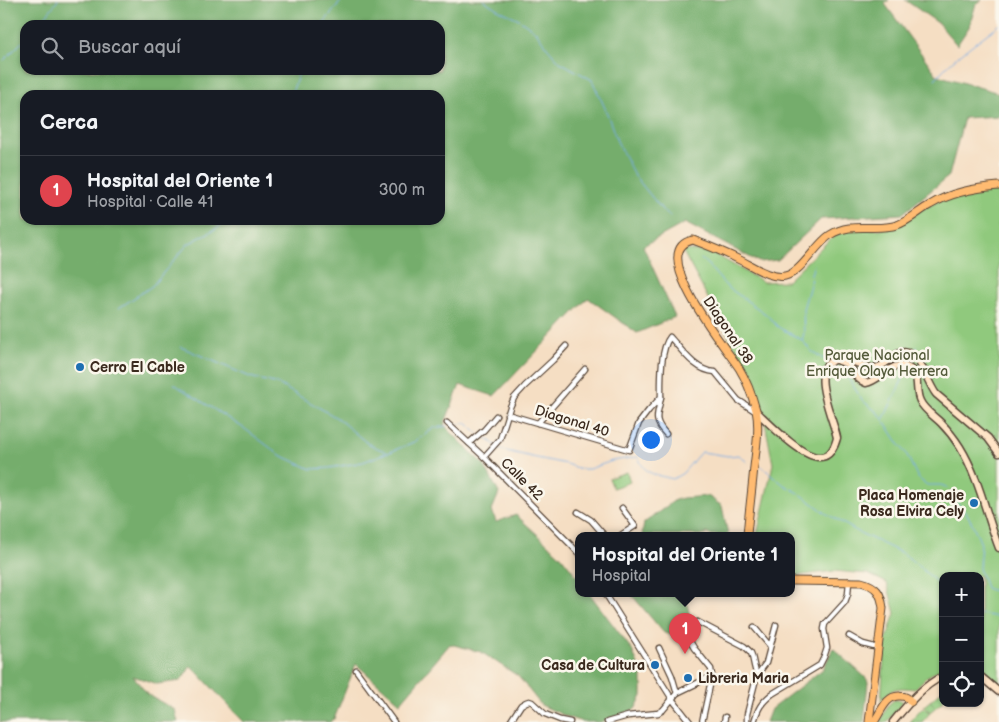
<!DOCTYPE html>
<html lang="es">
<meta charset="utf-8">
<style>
:root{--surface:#171b24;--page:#20242c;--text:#f1f3f6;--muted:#9ea1a6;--line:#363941;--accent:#0b8043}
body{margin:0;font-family:"Balsamiq Sans",sans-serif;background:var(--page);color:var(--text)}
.controls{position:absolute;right:15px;bottom:15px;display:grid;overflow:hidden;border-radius:10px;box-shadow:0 1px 4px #0004}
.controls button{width:45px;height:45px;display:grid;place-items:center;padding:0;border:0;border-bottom:1px solid var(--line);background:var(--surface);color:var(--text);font:25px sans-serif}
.you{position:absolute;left:650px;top:439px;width:18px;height:18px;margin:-12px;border:4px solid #fff;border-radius:50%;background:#1a73e8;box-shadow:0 0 0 8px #1a73e833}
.badge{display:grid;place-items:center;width:32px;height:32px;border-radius:50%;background:var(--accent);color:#fff;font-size:16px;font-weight:700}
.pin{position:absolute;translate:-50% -41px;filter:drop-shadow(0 1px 2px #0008)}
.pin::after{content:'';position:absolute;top:26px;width:18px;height:15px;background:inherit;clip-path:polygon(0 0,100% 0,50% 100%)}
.popup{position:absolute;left:575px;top:532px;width:220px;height:65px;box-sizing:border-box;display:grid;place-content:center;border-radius:10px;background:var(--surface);filter:drop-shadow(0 1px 4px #0005);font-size:16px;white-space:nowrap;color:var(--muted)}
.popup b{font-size:19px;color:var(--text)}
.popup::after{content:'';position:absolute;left:50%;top:100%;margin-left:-10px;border:10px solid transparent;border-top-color:var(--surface)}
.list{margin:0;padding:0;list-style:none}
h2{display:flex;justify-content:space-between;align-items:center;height:65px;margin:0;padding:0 20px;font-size:21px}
h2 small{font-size:16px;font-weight:400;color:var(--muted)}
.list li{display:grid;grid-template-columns:32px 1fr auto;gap:15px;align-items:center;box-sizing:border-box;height:70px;padding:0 20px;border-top:1px solid var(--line)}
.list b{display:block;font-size:19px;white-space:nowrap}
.list p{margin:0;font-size:16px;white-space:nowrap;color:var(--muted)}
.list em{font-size:16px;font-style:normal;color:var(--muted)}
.icon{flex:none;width:28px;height:28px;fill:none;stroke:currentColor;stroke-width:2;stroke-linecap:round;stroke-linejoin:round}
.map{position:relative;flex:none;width:999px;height:722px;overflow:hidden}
.search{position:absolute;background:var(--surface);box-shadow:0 1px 4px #0004;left:20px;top:20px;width:425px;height:55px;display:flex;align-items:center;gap:12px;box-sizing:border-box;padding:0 18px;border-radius:15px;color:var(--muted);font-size:19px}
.panel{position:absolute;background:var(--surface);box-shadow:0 1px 4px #0004;left:20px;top:90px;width:425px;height:135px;border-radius:15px}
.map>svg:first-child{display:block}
</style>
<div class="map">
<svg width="999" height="722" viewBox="0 0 999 722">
<rect width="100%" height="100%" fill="#fbf7ec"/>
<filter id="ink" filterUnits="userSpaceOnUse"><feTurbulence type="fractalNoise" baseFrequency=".02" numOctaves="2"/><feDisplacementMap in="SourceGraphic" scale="10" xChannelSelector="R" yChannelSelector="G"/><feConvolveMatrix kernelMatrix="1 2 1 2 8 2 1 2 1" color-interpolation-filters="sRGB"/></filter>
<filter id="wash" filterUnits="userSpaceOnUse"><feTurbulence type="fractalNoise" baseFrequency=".0096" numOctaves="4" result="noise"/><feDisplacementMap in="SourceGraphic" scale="20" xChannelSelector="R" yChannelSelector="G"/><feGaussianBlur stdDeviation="1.12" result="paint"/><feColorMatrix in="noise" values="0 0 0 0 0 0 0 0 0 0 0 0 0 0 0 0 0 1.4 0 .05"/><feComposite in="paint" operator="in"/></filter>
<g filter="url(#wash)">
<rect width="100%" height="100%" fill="#f5dec3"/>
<g fill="#90c97d" stroke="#667a4e">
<path d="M999,189V685L988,674L980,668V576H943V668C931,673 923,679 915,689C897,687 892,687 881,701L885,644L895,613L887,583L868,574L834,571L794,576L791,575V535H757L773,464L761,402L730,339L682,250L711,252L763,282L787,281L824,245L837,234L851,229H881L951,195Z"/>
<path d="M627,472L630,482L613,488L609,478Z"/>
<path d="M943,690V701L930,712L924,706L930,701L934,705L930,701Z"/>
<path d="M894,700H899L903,702L887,722H880L888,705Z"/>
<path d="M923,707L930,713L922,722H909Z"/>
</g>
<g fill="#74ad6c" stroke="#586c45" fill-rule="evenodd">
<path d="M0,0H889L885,4L937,75L999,93V116L964,118L949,176L902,214L821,219L778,260L759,262L685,223L643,246L675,317L637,333L588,298L494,396L460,385L444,425L484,465L499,493L492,510L496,522L516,515L561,556L579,579V593H589L632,650L642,675V696L635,709L601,722H583L570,718L541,705L518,676L481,652L450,644L400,703L356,664L334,719L330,722H244L198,673L191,666L181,681L157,684L133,676L147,694L175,710L178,722H0ZM25,25H440V70H25ZM25,95H440V220H25Z"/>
<path d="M905,0H982L976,4L969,27L957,45L938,23Z"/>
<path d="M708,496L722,506L728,535H710L706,533V535H642L644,523L675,500L683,498Z"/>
<path d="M630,593H690L686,598L691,623L685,639L664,633Z"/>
<path d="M833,648L866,678L868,682L864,722H766L771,709L823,669Z"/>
</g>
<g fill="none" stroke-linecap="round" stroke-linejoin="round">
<g stroke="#78ace5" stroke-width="1">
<path d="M483,0L501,11L517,18L526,24L536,32L546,46L560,62L592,80L605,108L617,141L634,175L664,212L670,216"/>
<path d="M39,25L58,0"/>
<path d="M322,25L342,0"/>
<path d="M4,60L25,39"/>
<path d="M935,79C953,57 977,42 999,25"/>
<path d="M291,95L300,70"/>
<path d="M701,259L708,265L726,286L767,315L778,327L802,340L811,351L825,360"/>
<path d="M119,308L152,286L188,244L219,227L224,220"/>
<path d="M802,340L804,333L803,309L810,285L811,274L814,265"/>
<path d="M181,347L250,377L278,384L337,418L367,443L388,453L416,441L434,428L447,426"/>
<path d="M915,354L917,347"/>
<path d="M910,365L913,357"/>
<path d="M834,366L843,372L850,381L863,401L877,412L883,419L899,444L906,453L918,478L927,485H941L949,488L955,494L960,508L966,512L973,525L981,544L979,568L986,588L999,593"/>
<path d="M174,384L245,429L280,455L311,469L329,468L363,462L386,453"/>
<path d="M884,418L907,370"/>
<path d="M453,425L466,423L478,433"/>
<path d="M482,435L502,450L532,457L566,464L580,469H589L612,461L638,457C646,476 654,474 673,479L683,473L700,453L702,452L728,456L739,455L747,462"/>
<path d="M761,466L784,485L799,493L827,514L860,533L904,554L921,568L943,588"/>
<path d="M980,614L999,617"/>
</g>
</g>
</g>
<g filter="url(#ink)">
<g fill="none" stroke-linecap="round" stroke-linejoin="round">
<g stroke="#574537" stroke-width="7">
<g id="street">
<path d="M661,397C658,415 652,419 666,434"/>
<path d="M507,414L629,450L639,423L649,410L661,397C661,381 660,349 670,337C682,350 695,371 715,372L738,400L755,411"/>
<path d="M447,423L484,457L572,546L579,554"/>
<path d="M538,423L585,369"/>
<path d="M469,443L484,430L496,416"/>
<path d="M484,457L500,439L510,407L514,398L525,386L553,360L566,346"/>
<path d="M578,512L591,520L604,535"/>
<path d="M621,535L635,526L622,508"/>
<path d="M605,593L672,699L690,722"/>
<path d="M698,622L744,646C746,648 750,651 751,653C753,657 754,669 757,675"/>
<path d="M754,627L770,646"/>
<path d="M849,636L863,644L878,648"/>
<path d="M688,638L694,648L711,669L712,676L702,722"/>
<path d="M659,648L672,676L677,693"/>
<path d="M356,670L394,722"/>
<path d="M510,722L521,705L526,702L529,701L532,702L545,714L560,720L570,722"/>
<path d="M607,722L628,716L658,713L663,710L677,693L712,676"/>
<path d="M724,722L725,717"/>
<path d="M747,722V714L757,675L766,663L776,625"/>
<path d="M754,722C758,708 761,703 772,694L820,665L824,657L827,648L824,629L825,624L845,602L848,594L849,581"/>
</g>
</g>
<g stroke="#574537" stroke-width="9">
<g id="secondary">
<path d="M839,361C856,365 850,377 866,383C880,381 892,360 907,367C922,374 914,390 920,401C924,410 934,416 941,423C948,430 955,439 960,447C979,478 986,514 999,548"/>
<path d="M756,411C769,423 802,458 820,457C830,457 835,446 837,438C834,419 803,360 842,359C853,359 861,367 872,368C888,369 896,344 913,355C921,360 929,385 936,394L988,438L999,453"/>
<path d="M980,676L999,692"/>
<path d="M893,722C907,705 922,686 943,676"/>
</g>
</g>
<g stroke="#574537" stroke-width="9">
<g id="primary">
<path d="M747,535C749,512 752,490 754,467C756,448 760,429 756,410C752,395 747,381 739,368C728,351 644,250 693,240C709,246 726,253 742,261C754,267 771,279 785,276C801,273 816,244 830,235C852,221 874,232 897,225C909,221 919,211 930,205C951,192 975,188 999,186"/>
<path d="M791,581L861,582C877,586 881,593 883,608L869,722"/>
<path d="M874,722C881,712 886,695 900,696C906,696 908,698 911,702"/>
</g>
</g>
<use href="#street" stroke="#fff" stroke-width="4.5"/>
<use href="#secondary" stroke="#ffe4c6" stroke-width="6"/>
<use href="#primary" stroke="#ffbb71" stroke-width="7"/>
</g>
</g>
<g fill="#1f6fb2" stroke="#fbf7ec" stroke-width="2">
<circle cx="80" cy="367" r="5"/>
<circle cx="974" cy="503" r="5"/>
<circle cx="655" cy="665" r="5"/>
<circle cx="688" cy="678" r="5"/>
</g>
<g text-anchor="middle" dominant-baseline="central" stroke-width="5" stroke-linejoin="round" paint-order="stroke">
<g font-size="14" fill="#3b2a1e" stroke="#fbf7ec">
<text transform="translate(728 330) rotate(56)">Diagonal 38</text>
<text transform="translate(572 421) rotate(17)">Diagonal 40</text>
<text transform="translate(522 479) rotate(45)">Calle 42</text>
</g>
<g font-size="14" fill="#545a3a" stroke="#fbf7ec">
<text x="877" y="355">Parque Nacional<tspan x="877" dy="16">Enrique Olaya Herrera</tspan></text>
</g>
<g font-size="14" font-weight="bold" fill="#3b2a1e" stroke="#fbf7ec" text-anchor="start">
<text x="90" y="367">Cerro El Cable</text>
<text x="964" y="495" text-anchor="end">Placa Homenaje<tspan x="964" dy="16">Rosa Elvira Cely</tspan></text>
<text x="645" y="665" text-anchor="end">Casa de Cultura</text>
<text x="698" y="678">Libreria Maria</text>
</g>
</g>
</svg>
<div class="controls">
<button>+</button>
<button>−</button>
<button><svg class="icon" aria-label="locate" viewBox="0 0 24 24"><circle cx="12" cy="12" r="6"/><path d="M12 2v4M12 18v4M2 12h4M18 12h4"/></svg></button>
</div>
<div class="you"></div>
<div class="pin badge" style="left:685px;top:654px;background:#e0444e">1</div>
<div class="popup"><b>Hospital del Oriente 1</b>Hospital</div>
<div class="search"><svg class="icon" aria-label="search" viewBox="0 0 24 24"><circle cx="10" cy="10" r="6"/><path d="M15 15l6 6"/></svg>Buscar aquí</div>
<section class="panel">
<h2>Cerca<small></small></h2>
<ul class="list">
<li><span class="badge" style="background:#e0444e">1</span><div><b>Hospital del Oriente 1</b><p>Hospital · Calle 41</p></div><em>300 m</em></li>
</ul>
</section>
</div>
